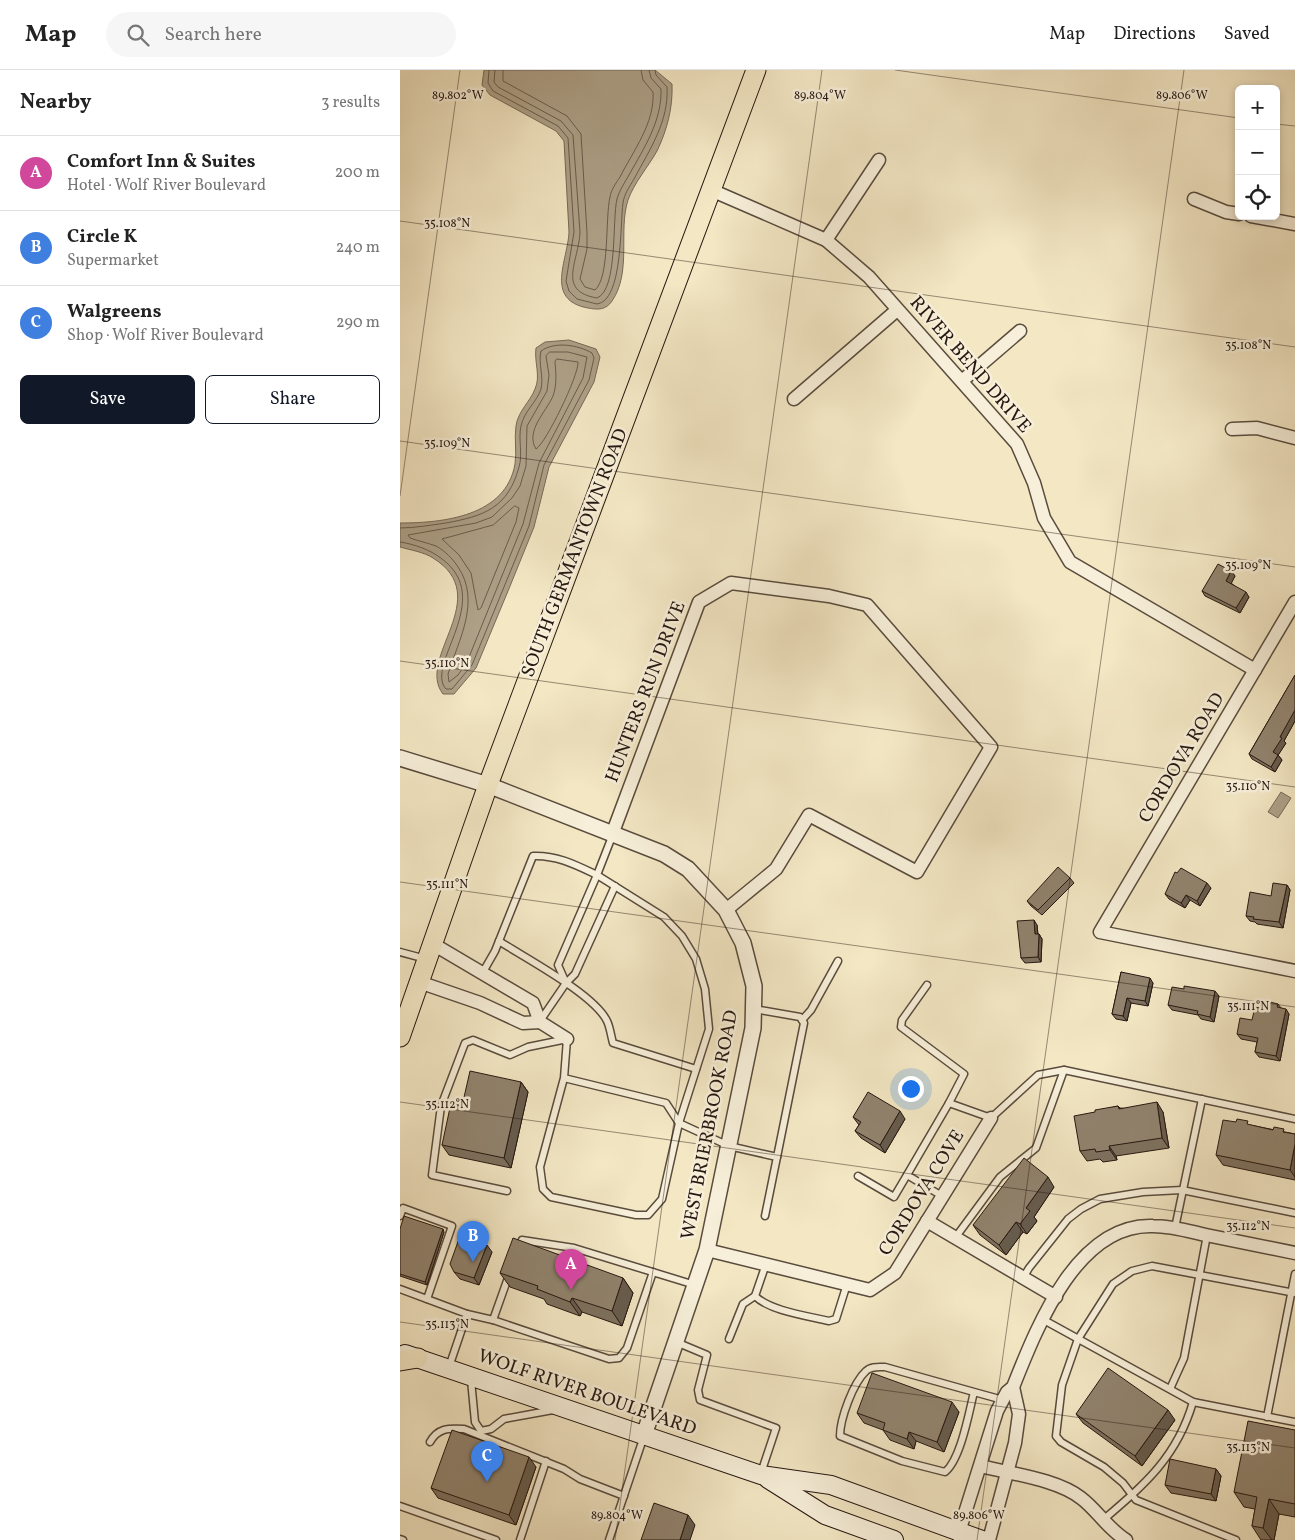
<!DOCTYPE html>
<meta charset="utf-8">
<style>
:root{--surface:#fff;--page:#f6f6f6;--text:#222;--muted:#767676;--line:#e0e0e0;--accent:#111827}
body{margin:0;font-family:Vollkorn,serif;background:var(--page);color:var(--text)}
.controls{position:absolute;right:15px;top:15px;display:grid;overflow:hidden;border-radius:8px;box-shadow:0 2px 8px #0003}
.controls button{width:45px;height:45px;display:grid;place-items:center;padding:0;border:0;border-bottom:1px solid var(--line);background:var(--surface);color:var(--text);font:25px sans-serif}
.you{position:absolute;left:510px;top:1018px;width:18px;height:18px;margin:-12px;border:4px solid #fff;border-radius:50%;background:#1a73e8;box-shadow:0 0 0 8px #1a73e833}
.badge{display:grid;place-items:center;width:32px;height:32px;border-radius:50%;background:var(--accent);color:#fff;font-size:16px;font-weight:700}
.pin{position:absolute;translate:-50% -41px;filter:drop-shadow(0 1px 2px #0008)}
.pin::after{content:'';position:absolute;top:26px;width:18px;height:15px;background:inherit;clip-path:polygon(0 0,100% 0,50% 100%)}
.list{margin:0;padding:0;list-style:none}
h2{display:flex;justify-content:space-between;align-items:center;height:65px;margin:0;padding:0 20px;font-size:21px}
h2 small{font-size:16px;font-weight:400;color:var(--muted)}
.list li{display:grid;grid-template-columns:32px 1fr auto;gap:15px;align-items:center;box-sizing:border-box;height:75px;padding:0 20px;border-top:1px solid var(--line)}
.list b{display:block;font-size:19px;white-space:nowrap}
.list p{margin:0;font-size:16px;white-space:nowrap;color:var(--muted)}
.list em{font-size:16px;font-style:normal;color:var(--muted)}
.actions{display:flex;gap:10px;padding:15px 20px}
.actions a{flex:1;padding:11px 0;border:1px solid var(--accent);border-radius:8px;text-align:center;font-size:18px;color:var(--accent)}
.actions .main{background:var(--accent);color:#fff}
.icon{flex:none;width:28px;height:28px;fill:none;stroke:currentColor;stroke-width:2;stroke-linecap:round;stroke-linejoin:round}
.map{position:relative;flex:none;width:895px;height:1470px;overflow:hidden}
header{display:flex;align-items:center;gap:30px;box-sizing:border-box;height:70px;padding:0 25px;background:var(--surface);border-bottom:1px solid var(--line)}
header strong{font-size:24px}
nav{display:flex;gap:28px;margin-inline-start:auto;font-size:18px}
.search{width:350px;height:45px;background:var(--page);display:flex;align-items:center;gap:12px;box-sizing:border-box;padding:0 18px;border-radius:28px;color:var(--muted);font-size:19px}
main{display:flex}
aside{flex:1;background:var(--surface)}
.map>svg:first-child{display:block}
</style>
<header>
<strong>Map</strong>
<div class="search"><svg class="icon" aria-label="search" viewBox="0 0 24 24"><circle cx="10" cy="10" r="6"/><path d="M15 15l6 6"/></svg>Search here</div>
<nav><a>Map</a><a>Directions</a><a>Saved</a></nav>
</header>
<main>
<aside>
<h2>Nearby<small>3 results</small></h2>
<ul class="list">
<li><span class="badge" style="background:#d1479c">A</span><div><b>Comfort Inn &amp; Suites</b><p>Hotel · Wolf River Boulevard</p></div><em>200 m</em></li>
<li><span class="badge" style="background:#3f7fe0">B</span><div><b>Circle K</b><p>Supermarket</p></div><em>240 m</em></li>
<li><span class="badge" style="background:#3f7fe0">C</span><div><b>Walgreens</b><p>Shop · Wolf River Boulevard</p></div><em>290 m</em></li>
</ul>
<div class="actions"><a class="main">Save</a><a>Share</a></div>
</aside>
<div class="map">
<svg width="895" height="1470" viewBox="0 0 895 1470">
<rect width="100%" height="100%" fill="#f3e7c4"/>
<filter id="stains"><feTurbulence type="fractalNoise" baseFrequency=".004" numOctaves="4"/><feColorMatrix values="0 0 0 0 .2 0 0 0 0 .09 0 0 0 0 .02 0 0 0 .5 -.17"/></filter>
<radialGradient id="worn" r=".72"><stop offset=".6" stop-color="#630" stop-opacity="0"/><stop offset="1" stop-color="#630" stop-opacity=".3"/></radialGradient>
<g fill="#ada087" stroke="#776957">
<path d="M84,0H255L272,14C273,38 267,60 257,81C248,97 234,113 228,130C218,161 232,202 212,231C206,240 198,240 188,238C144,230 168,190 169,162L164,71L156,61L90,25L82,15Z"/>
<path d="M169,270L196,279L200,287L194,312L149,397L134,457L108,521L76,598L54,624H43C15,588 96,527 33,488C24,482 10,480 0,477V453C44,453 106,446 115,394C117,381 114,369 116,356C118,341 130,332 135,319C141,306 134,292 136,278L145,272Z"/>
<path d="M881,722L891,728L878,748L868,742Z"/>
</g>
<g fill="none" stroke-linecap="round" stroke-linejoin="round">
<g stroke="#6a5c4c" stroke-width="1">
<path d="M89,0L88,13L93,21L158,56L168,68L174,162L166,211L169,221L177,229L197,234C223,231 220,153 223,133C224,124 230,116 234,109C250,79 269,51 267,17L256,5L255,0"/>
<path d="M95,0L94,12L98,17L161,51L173,65L180,162C179,191 156,221 197,228C218,220 212,149 217,129C219,121 225,112 229,105C244,78 262,51 261,19L251,8L249,0"/>
<path d="M103,0V11L167,46L181,64L187,163V179L180,209L185,217L195,220C210,207 205,148 210,127C211,120 216,113 220,107C233,81 255,53 253,22L243,10L241,0"/>
<path d="M150,282H168L187,287L183,308L139,393L123,454L67,592L58,605L49,612L48,604C59,569 81,531 58,497C53,489 45,481 36,476C28,473 18,471 10,468L8,465L76,453L92,447L112,428L120,416L126,396L127,356L147,321L149,305L146,286Z"/>
<path d="M157,289L178,292C179,305 146,373 136,379C125,361 146,342 153,326C157,315 156,303 155,292Z"/>
<path d="M115,436L119,438L116,452L81,538L78,540L71,503L59,485L42,469L93,455Z"/>
<path d="M0,458C15,458 31,455 46,453C84,446 108,438 119,397C123,384 118,369 121,356C124,341 137,332 141,319C144,306 138,294 141,281C155,271 178,275 192,283L194,288L189,310L144,395L129,456L72,595L52,619H46C24,595 96,529 42,489C31,480 14,474 0,472"/>
</g>
<g stroke="#594b3d" stroke-width="9">
<g id="service">
<path d="M213,764L197,805L264,847L282,866L296,889L305,919L309,959L279,1053L329,1076L377,1087L365,1146"/>
<path d="M99,871C125,888 194,924 207,951C210,957 211,966 213,973L296,999"/>
<path d="M0,882L26,889"/>
<path d="M83,902L95,881L133,786C157,785 176,795 197,805L158,895L166,913"/>
<path d="M527,915L502,950L501,957L564,1004L549,1033L591,1048L638,1005L664,1000L895,1049"/>
<path d="M354,939L400,947L404,953L377,1087"/>
<path d="M402,950L411,940L438,891"/>
<path d="M140,951L166,913L175,904L215,816"/>
<path d="M458,1106L494,1127L507,1105"/>
<path d="M107,1121L32,1105L41,1036L65,973L73,970L110,985L128,977L167,969L164,1008L140,1097L143,1119L151,1127L236,1145H248L262,1129L279,1053L266,1033L164,1008"/>
<path d="M542,1126L507,1105L549,1033"/>
<path d="M0,1146L3,1138L52,1156L27,1229"/>
<path d="M775,1158L802,1029"/>
<path d="M555,1168L600,1107L636,1078L664,1000"/>
<path d="M119,1179L122,1170L174,1178L295,1215"/>
<path d="M366,1194L355,1226C370,1241 408,1246 429,1251L436,1249L447,1214"/>
<path d="M109,1205L93,1250L209,1289L219,1288L227,1278L253,1202"/>
<path d="M623,1208L629,1198L668,1149L681,1139L700,1129L743,1122L782,1120L895,1143"/>
<path d="M0,1219L67,1244L49,1297"/>
<path d="M67,1244L93,1250"/>
<path d="M642,1249L793,1332L895,1352"/>
<path d="M329,1269L343,1234L355,1226"/>
<path d="M276,1272L307,1285L298,1320L300,1330L376,1358L361,1403"/>
<path d="M71,1310L75,1352L81,1361L80,1365"/>
<path d="M770,1319L784,1288L807,1165"/>
<path d="M574,1322L485,1297C478,1297 471,1296 466,1301C453,1313 440,1349 440,1366L502,1391L545,1402C561,1389 569,1342 574,1322L603,1330"/>
<path d="M867,1347L895,1204"/>
<path d="M81,1361L91,1359L104,1349L153,1340"/>
<path d="M30,1372C38,1358 48,1358 64,1359L164,1399L180,1409L224,1426"/>
<path d="M0,1436L96,1470"/>
<path d="M703,1450C745,1414 777,1387 793,1332"/>
<path d="M0,1469L3,1470"/>
<path d="M120,1470L146,1391"/>
<path d="M209,1470L244,1366"/>
<path d="M836,1470L736,1430L723,1413L704,1397L661,1372L656,1366L662,1315L678,1269L713,1214L732,1201L752,1196L895,1223"/>
</g>
</g>
<g stroke="#594b3d" stroke-width="15">
<g id="minor">
<path d="M311,120L426,170L469,207L617,374L634,413L644,448L670,492L855,600"/>
<path d="M794,129L826,142L839,144"/>
<path d="M851,146L895,154"/>
<path d="M426,170L479,90"/>
<path d="M563,310L620,261"/>
<path d="M394,329L497,240"/>
<path d="M832,359L857,358L895,368"/>
<path d="M895,532L700,862L895,901"/>
<path d="M213,762L299,532L331,513L429,526L467,535L591,677L517,802L409,745L376,799L326,840"/>
<path d="M19,912L80,933L123,953L140,952L133,933L33,874"/>
<path d="M140,952L167,969"/>
<path d="M527,1151L656,1227"/>
<path d="M307,1180L470,1220L495,1203L591,1048"/>
<path d="M581,1396C611,1404 657,1409 681,1428C697,1440 708,1459 726,1470"/>
<path d="M560,1470L559,1462L597,1341L607,1322L613,1317C637,1257 677,1153 753,1156C771,1156 788,1161 806,1165C835,1171 865,1177 895,1183"/>
<path d="M589,1470L615,1373L619,1344L613,1317"/>
</g>
</g>
<g stroke="#594b3d" stroke-width="18">
<path id="tertiary" d="M0,688L88,715L264,784L288,799L326,840L343,873L354,916L353,958L307,1180L244,1365"/>
</g>
<g stroke="#261710" stroke-width="20">
<g id="secondary">
<path d="M5,1284L361,1405L431,1415L582,1470"/>
<path d="M368,1409L425,1445L494,1470"/>
</g>
</g>
<g stroke="#261710" stroke-width="21">
<g id="primary">
<path d="M0,967L88,715L356,0"/>
<path d="M0,1291L18,1288"/>
</g>
</g>
<use href="#service" stroke="#f7efd9" stroke-width="6"/>
<use href="#minor" stroke="#f7efd9" stroke-width="12"/>
<use href="#tertiary" stroke="#f7efd9" stroke-width="15"/>
<use href="#secondary" stroke="#f7efd9" stroke-width="18"/>
<use href="#primary" stroke="#f3e7c4" stroke-width="19"/>
</g>
<g fill="#7d715f" stroke="#261710">
<path d="M831,501L835,506L831,513L849,527L840,543L805,526L802,521Z"/>
<path d="M895,605V651L884,671L886,673L878,685L882,690L875,702L852,689L849,684Z"/>
<path d="M670,808L674,813L642,845L631,836L627,831Z"/>
<path d="M887,815L890,820L883,858L857,854L855,852L850,851L846,846L871,826Z"/>
<path d="M811,818L800,836L790,830L785,838L769,829L765,824Z"/>
<path d="M637,855L638,864H639L642,869L641,892L625,893L621,888Z"/>
<path d="M721,902L753,913L748,936L731,933L727,951L716,949L712,944Z"/>
<path d="M784,919L819,926L814,952L801,949L798,945L772,940L768,935Z"/>
<path d="M878,934L881,938L889,944L880,991L859,987L855,982L857,972L841,969L837,964L864,939Z"/>
<path d="M121,1012L128,1022L111,1098L49,1085L42,1075L62,1036Z"/>
<path d="M718,1036L720,1038L763,1042L769,1078L716,1086L717,1090L703,1092L700,1089L687,1091L680,1081L695,1042Z"/>
<path d="M453,1047L505,1049L485,1083L461,1068L455,1061L459,1055Z"/>
<path d="M850,1055L895,1064V1110L823,1095L816,1085Z"/>
<path d="M654,1117L634,1147L637,1151L627,1164L623,1162L606,1185L580,1165L573,1155Z"/>
<path d="M0,1159L44,1162L27,1215L0,1206Z"/>
<path d="M92,1182L79,1215L60,1209L54,1202Z"/>
<path d="M100,1203L223,1208L233,1223L222,1256L182,1242L180,1246L147,1234L144,1229L110,1217Z"/>
<path d="M559,1342L544,1382L516,1371L514,1379L490,1370L483,1360L464,1353L457,1343Z"/>
<path d="M676,1344L775,1350L742,1396L683,1353Z"/>
<path d="M895,1360V1447L879,1444L874,1470H861L852,1456L855,1439L844,1437L834,1422Z"/>
<path d="M136,1397L116,1455L38,1428L31,1418Z"/>
<path d="M816,1399L821,1406L816,1431L771,1423L765,1415Z"/>
</g>
<g fill="#665c4d" stroke="#261710">
<path d="M831,501L835,506L830,516L826,511Z"/>
<path d="M846,522L849,527L840,543L836,538Z"/>
<path d="M895,640V651L884,671L886,673L877,687L873,682L886,655Z"/>
<path d="M878,685L882,690L875,702L871,697Z"/>
<path d="M807,813L811,818L800,836L797,831Z"/>
<path d="M887,815L890,820L883,858L879,852Z"/>
<path d="M786,825L790,830L785,838L781,833Z"/>
<path d="M634,850L637,855L638,869L635,864Z"/>
<path d="M639,864L642,869L641,892L638,887Z"/>
<path d="M750,908L753,913L748,936L745,931Z"/>
<path d="M815,921L819,926L814,952L810,947Z"/>
<path d="M727,928L731,933L727,951L723,946Z"/>
<path d="M886,939L889,944L880,991L876,986Z"/>
<path d="M121,1012L128,1022L111,1098L104,1088Z"/>
<path d="M757,1032L763,1042L769,1078L762,1068Z"/>
<path d="M500,1041L505,1049L485,1083L480,1075Z"/>
<path d="M895,1074V1107L890,1100Z"/>
<path d="M709,1076L716,1086L717,1090L710,1080Z"/>
<path d="M648,1107L654,1117L634,1147L637,1151L627,1164L620,1154L626,1138Z"/>
<path d="M616,1152L623,1162L606,1185L599,1175Z"/>
<path d="M43,1159L44,1162L27,1215L25,1212Z"/>
<path d="M87,1175L92,1182L79,1215L74,1208Z"/>
<path d="M223,1208L233,1223L222,1256L212,1241Z"/>
<path d="M172,1228L182,1242L180,1246L170,1232Z"/>
<path d="M552,1332L559,1342L544,1382L537,1372Z"/>
<path d="M768,1340L775,1350L742,1396L735,1386Z"/>
<path d="M509,1362L516,1371L514,1379L507,1369Z"/>
<path d="M129,1387L136,1397L116,1455L109,1445Z"/>
<path d="M816,1399L821,1406L816,1431L811,1424Z"/>
<path d="M869,1429L879,1444L874,1470H872L863,1458Z"/>
<path d="M288,1445L295,1455L290,1470H280Z"/>
</g>
<g fill="#91836e" stroke="#261710">
<path d="M818,494L831,501L826,511L846,522L836,538L802,521Z"/>
<path d="M895,605V640L880,667L882,668L873,682L878,685L871,697L849,684Z"/>
<path d="M658,797L670,808L638,840L627,831Z"/>
<path d="M781,798L807,813L797,831L786,825L781,833L765,824L775,802L777,803Z"/>
<path d="M873,813L887,815L879,852L853,849L854,847L846,846L850,822L871,826Z"/>
<path d="M634,850L635,864H639L638,887L621,888L617,851Z"/>
<path d="M721,902L750,908L745,931L727,928L723,946L712,944Z"/>
<path d="M784,916L815,921L810,947L797,944L798,941L768,935L772,917L784,919Z"/>
<path d="M866,931L878,934L877,937L886,939L876,986L855,982L858,968L837,964L840,948L852,950L855,937L864,939Z"/>
<path d="M70,1001L121,1012L104,1088L42,1075L51,1033L62,1036Z"/>
<path d="M468,1022L500,1041L480,1075L455,1061L461,1052L453,1047Z"/>
<path d="M757,1032L762,1068L709,1076L710,1080L696,1082L695,1079L680,1081L674,1046L695,1042V1040L718,1036L719,1039Z"/>
<path d="M837,1049L848,1051L847,1054L873,1060L874,1057L884,1059L883,1062L895,1064V1074L890,1100L816,1085L823,1050L836,1052Z"/>
<path d="M624,1088L648,1107L626,1138L630,1141L620,1154L616,1152L599,1175L573,1155Z"/>
<path d="M4,1146L43,1159L25,1212L0,1204V1159Z"/>
<path d="M60,1166L87,1175L74,1208L54,1202L50,1194Z"/>
<path d="M113,1168L223,1208L212,1241L172,1228L170,1232L137,1219L138,1216L100,1203Z"/>
<path d="M708,1298L768,1340L735,1386L676,1344Z"/>
<path d="M472,1303L552,1332L537,1372L509,1362L507,1369L483,1360L485,1353L457,1343Z"/>
<path d="M848,1351L895,1360V1434L869,1429L863,1458L852,1456L857,1427L834,1422Z"/>
<path d="M52,1360L129,1387L109,1445L31,1418Z"/>
<path d="M770,1389L816,1399L811,1424L765,1415Z"/>
<path d="M254,1433L288,1445L280,1470H241Z"/>
</g>
<path fill="none" stroke="#261710" stroke-width="1" stroke-opacity="0.45" d="M495,0L839,48M876,54L895,56M0,151L895,277M0,371L895,497M0,426L60,0M0,591L895,717M0,812L895,937M0,1032L895,1158M0,1252L895,1378M215,1470L422,0M577,1470L784,0"/>
<g text-anchor="middle" dominant-baseline="central" stroke-width="5" stroke-linejoin="round" paint-order="stroke">
<g font-size="19" fill="#261710" stroke="#f7efd9">
<text transform="translate(570 295) rotate(49)">RIVER BEND DRIVE</text>
<text transform="translate(175 483) rotate(-69)">SOUTH GERMANTOWN ROAD</text>
<text transform="translate(246 622) rotate(-69)">HUNTERS RUN DRIVE</text>
<text transform="translate(782 688) rotate(-59)">CORDOVA ROAD</text>
<text transform="translate(310 1055) rotate(-79)">WEST BRIERBROOK ROAD</text>
<text transform="translate(522 1123) rotate(-58)">CORDOVA COVE</text>
<text transform="translate(187 1323) rotate(19)">WOLF RIVER BOULEVARD</text>
</g>
</g>
<g font-size="12" text-anchor="middle" fill="#261710" stroke="#f7efd9" stroke-width="5" stroke-linejoin="round" paint-order="stroke">
<text x="58" y="29">89.802°W</text>
<text x="420" y="29">89.804°W</text>
<text x="782" y="29">89.806°W</text>
<text x="47" y="157">35.108°N</text>
<text x="848" y="279">35.108°N</text>
<text x="47" y="377">35.109°N</text>
<text x="848" y="499">35.109°N</text>
<text x="47" y="597">35.110°N</text>
<text x="848" y="720">35.110°N</text>
<text x="47" y="818">35.111°N</text>
<text x="848" y="940">35.111°N</text>
<text x="47" y="1038">35.112°N</text>
<text x="848" y="1160">35.112°N</text>
<text x="47" y="1258">35.113°N</text>
<text x="848" y="1381">35.113°N</text>
<text x="217" y="1449">89.804°W</text>
<text x="579" y="1449">89.806°W</text>
</g>
<rect width="100%" height="100%" filter="url(#stains)"/>
<rect width="100%" height="100%" fill="url(#worn)"/>
</svg>
<div class="controls">
<button>+</button>
<button>−</button>
<button><svg class="icon" aria-label="locate" viewBox="0 0 24 24"><circle cx="12" cy="12" r="6"/><path d="M12 2v4M12 18v4M2 12h4M18 12h4"/></svg></button>
</div>
<div class="you"></div>
<div class="pin badge" style="left:171px;top:1220px;background:#d1479c">A</div>
<div class="pin badge" style="left:73px;top:1192px;background:#3f7fe0">B</div>
<div class="pin badge" style="left:87px;top:1412px;background:#3f7fe0">C</div>
</div>
</main>
